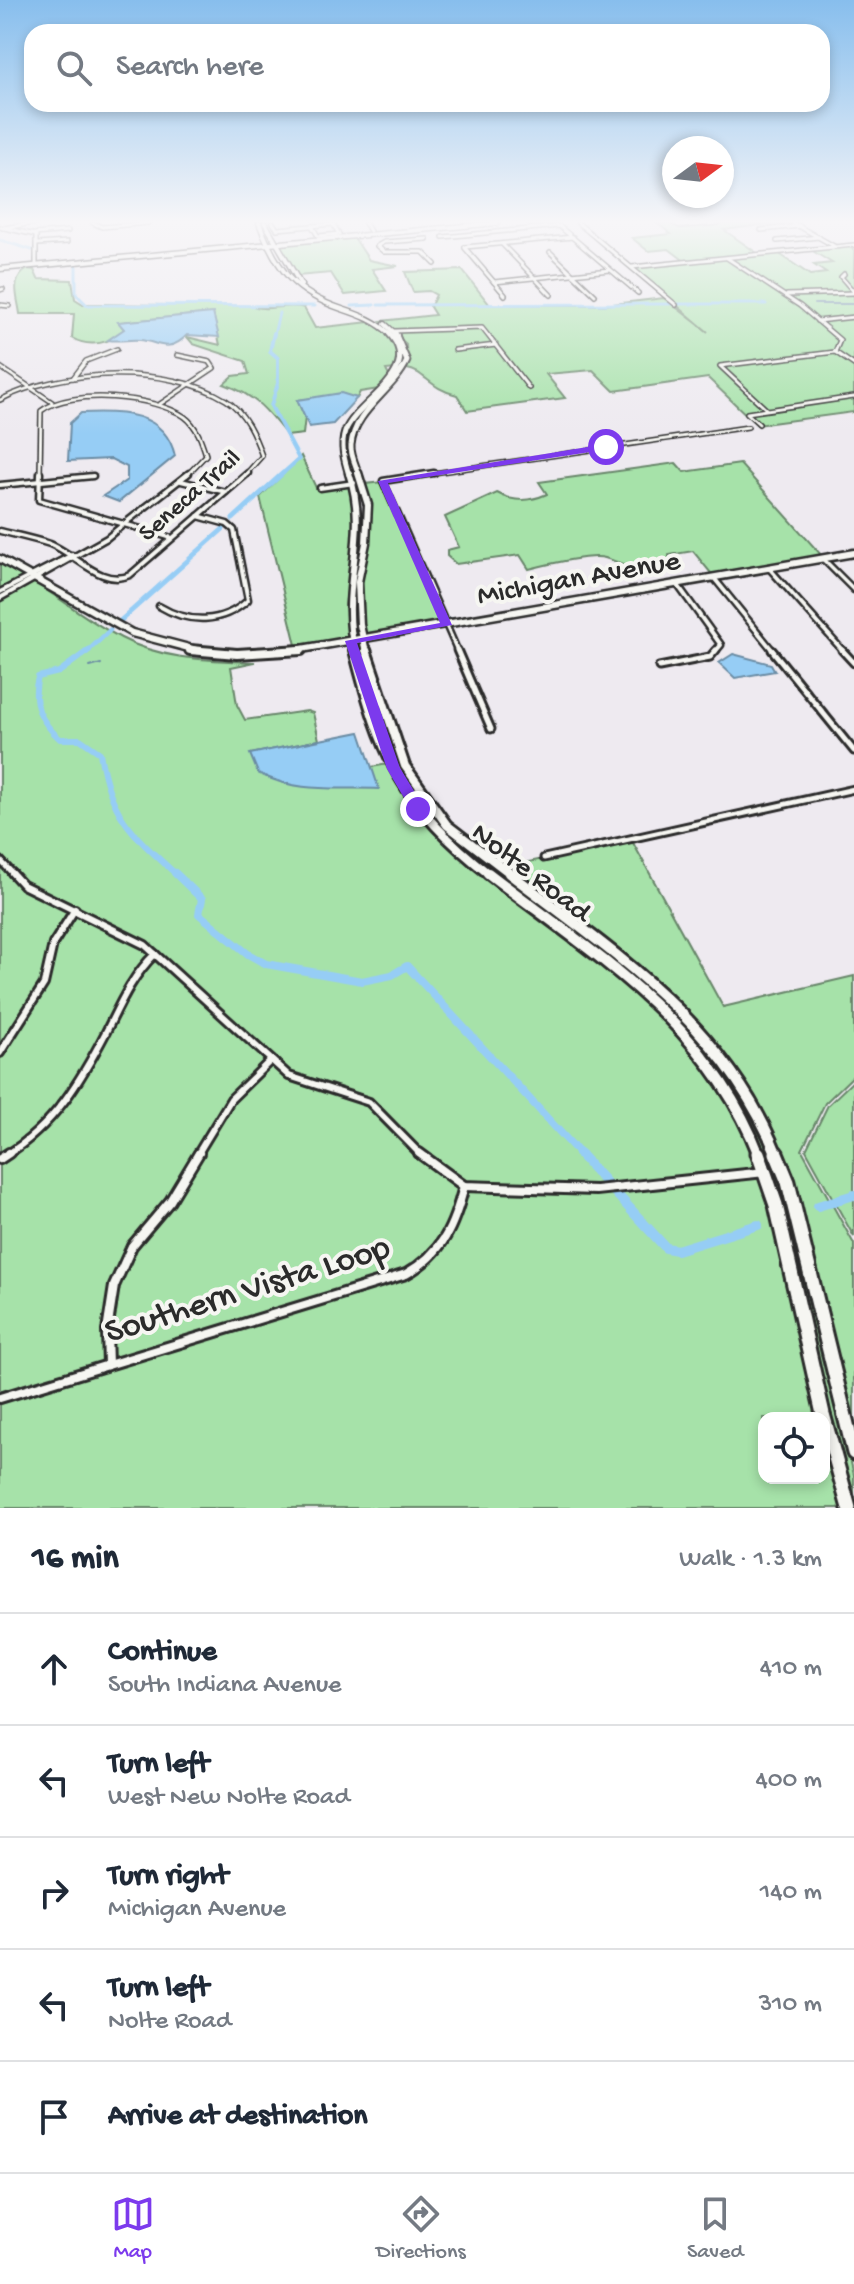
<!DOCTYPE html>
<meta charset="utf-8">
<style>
:root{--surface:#fff;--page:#f6f6f7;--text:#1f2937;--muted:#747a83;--line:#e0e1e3;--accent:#7c3aed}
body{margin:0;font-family:"Gochi Hand",sans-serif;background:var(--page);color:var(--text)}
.controls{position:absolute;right:24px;bottom:24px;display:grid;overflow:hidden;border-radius:16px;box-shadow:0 4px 12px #0003}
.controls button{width:72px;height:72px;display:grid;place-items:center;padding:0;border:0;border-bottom:2px solid var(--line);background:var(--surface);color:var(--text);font:40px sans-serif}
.compass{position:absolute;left:662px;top:136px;width:72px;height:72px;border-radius:50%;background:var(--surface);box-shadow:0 4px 12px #0003;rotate:75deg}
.stop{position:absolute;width:24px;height:24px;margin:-18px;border:6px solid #7c3aed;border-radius:50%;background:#fff}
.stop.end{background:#7c3aed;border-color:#fff;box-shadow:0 2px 8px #0008}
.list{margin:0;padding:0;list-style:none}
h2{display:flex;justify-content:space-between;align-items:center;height:104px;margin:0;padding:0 32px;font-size:34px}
h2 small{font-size:26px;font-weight:400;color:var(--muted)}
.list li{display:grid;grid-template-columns:52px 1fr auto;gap:24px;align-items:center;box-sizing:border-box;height:112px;padding:0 32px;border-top:2px solid var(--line)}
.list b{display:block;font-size:30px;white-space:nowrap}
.list p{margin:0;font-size:26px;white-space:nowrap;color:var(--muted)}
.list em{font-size:26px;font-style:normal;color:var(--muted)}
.icon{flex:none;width:44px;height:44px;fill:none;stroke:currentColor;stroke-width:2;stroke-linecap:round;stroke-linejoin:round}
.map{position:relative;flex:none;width:854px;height:1508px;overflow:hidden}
.search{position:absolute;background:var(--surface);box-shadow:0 4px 12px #0003;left:24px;right:24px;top:24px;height:88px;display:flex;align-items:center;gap:20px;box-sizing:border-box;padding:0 28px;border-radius:24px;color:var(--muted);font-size:30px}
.sheet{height:664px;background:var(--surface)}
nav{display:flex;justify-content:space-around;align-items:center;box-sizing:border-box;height:112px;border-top:2px solid var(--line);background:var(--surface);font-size:22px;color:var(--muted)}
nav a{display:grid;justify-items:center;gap:4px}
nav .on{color:var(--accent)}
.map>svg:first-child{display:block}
</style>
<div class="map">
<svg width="854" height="1508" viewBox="0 0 854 1508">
<rect width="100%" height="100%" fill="#eeeaf0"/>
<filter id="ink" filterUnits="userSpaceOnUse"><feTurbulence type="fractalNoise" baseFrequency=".0125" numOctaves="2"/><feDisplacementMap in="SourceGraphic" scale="16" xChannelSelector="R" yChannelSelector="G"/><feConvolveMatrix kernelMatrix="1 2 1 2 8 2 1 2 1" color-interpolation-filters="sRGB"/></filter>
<g filter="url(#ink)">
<g fill="#a6e2a9" stroke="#68866a" stroke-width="2">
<path d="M657,223H774L724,230L760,255L778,253L810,275L826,273L814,265L832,263L811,250L848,246L854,250V412L757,425L708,378L614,391L593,370L546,374L565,398L467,411L457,395C430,389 424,371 407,369L406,344L381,321L435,315L430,307L436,295L429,291L413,292L405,272L462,270L490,305H604L664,298L708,332L633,268L686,262L669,249L648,251L632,238L671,234Z"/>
<path d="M357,237L355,239L369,260L398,266L372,269L386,291L345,295L331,273L297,276L279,244Z"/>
<path d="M28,269L34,270L38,279L72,280L75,299L83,304L253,306C267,312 287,303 304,308L315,328L370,322C389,333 403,347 395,369L386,370L390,378L379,389L360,392L357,398L342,395L297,400L305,417L303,434L287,436C267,410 255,395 224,384L233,376L249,374L245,361L193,344L187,337L220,345L213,313L119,322L124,329C112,344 89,348 72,338L74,314H20C18,297 9,280 28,269Z"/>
<path d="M301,456L317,490L352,485L356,529L345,605L348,640L297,649L260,497Z"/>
<path d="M676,463L684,472L740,464L823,557L714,577L693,551L669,555L668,570C642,574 628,565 605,558C591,554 545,565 529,569L520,555L456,564L447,556V550L459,547L445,517L497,493C514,502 529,502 547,494L539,482Z"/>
<path d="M383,482L443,624L365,637L361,582L371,522L365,484Z"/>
<path d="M0,561C43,584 79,616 121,638C162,660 210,660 255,662L231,667L237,705L245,720L307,711L313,713L319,740L251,754L361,788H378L371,767L388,764L415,811L436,834C509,899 593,949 664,1016C773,1119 788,1280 819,1418H764V1478H824V1437L843,1508H0Z"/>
<path d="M395,764H401L436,820L643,980L712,1049L761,1126L783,1183L854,1475V1507C838,1446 822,1386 808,1325C784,1218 769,1120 693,1036C614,948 502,898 423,811C412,798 404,779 395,764Z"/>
<path d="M461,833L481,837L519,864L632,841L723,1007L854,976V1075L825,1103L802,1150L854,1244V1431L782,1152L744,1079L702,1025L649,976Z"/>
<path d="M854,1080V1237L806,1150L828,1105Z"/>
</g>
<g fill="#96cdf5" stroke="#6b8ca4" stroke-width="2">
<path d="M213,313L219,337L187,335C168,355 157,341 140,340C128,339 120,342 108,340L124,329L118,322Z"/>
<path d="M341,393L357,398L333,424L309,427L297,400Z"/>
<path d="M81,413C120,411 165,411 175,456L119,502L103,496L127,480V467L111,459L68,461L70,423Z"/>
<path d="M733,654L771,664L775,671L735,678L719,663Z"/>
<path d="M360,732L379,789C335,787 299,794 258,773L250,754Z"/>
</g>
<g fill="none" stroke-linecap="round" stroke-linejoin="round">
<g stroke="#6b8ca4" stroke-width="2">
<path d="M814,304H854"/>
<path d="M467,616L485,614"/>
<path d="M450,618H456"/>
<path d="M90,667L101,664"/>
</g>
<g stroke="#96cdf5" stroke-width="3">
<path d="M0,240L32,250"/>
<path d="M76,263V294L87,305L315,306"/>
<path d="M677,304H766"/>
<path d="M378,305L673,304"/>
<path d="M352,306L374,305"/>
<path d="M274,335L279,313"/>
</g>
<path stroke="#96cdf5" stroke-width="4" d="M274,333L270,351L278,358V383L271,406L299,459L281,475"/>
<g stroke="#96cdf5" stroke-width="5">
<path d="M233,519L283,473"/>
<path d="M119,622L223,529"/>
<path d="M87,652L110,630"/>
</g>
<path stroke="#96cdf5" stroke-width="6" d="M89,650L59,672L38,677C31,703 41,722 60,739H80L100,753C110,816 132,834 177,875"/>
<path stroke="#96cdf5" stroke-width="8" d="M175,873L202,899L199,914L248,954L266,964L362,981L392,975L407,966L581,1155"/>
<g stroke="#96cdf5" stroke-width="10">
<path d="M579,1153L666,1248L677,1250L758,1225"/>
<path d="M818,1206L854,1195"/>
</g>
<g stroke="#2b2b2b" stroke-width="6">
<g id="street-far4">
<path d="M93,223L102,227L148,223"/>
<path d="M273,223L277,229L333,224"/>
<path d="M365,223L370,231"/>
<path d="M578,223L676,305"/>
<path d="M673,223L681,226L718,223"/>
<path d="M793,223L834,246"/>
<path d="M312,226L318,236L339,234L333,224"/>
<path d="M0,227L36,235V265"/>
<path d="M3,228L34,223"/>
<path d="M761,230L800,226"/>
<path d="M34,234L68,231"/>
<path d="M443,237L559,226L638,293"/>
<path d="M427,239L384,242L377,246L384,252H423L435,264"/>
<path d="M777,241L819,237"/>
<path d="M37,244L67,242"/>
<path d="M502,244L551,295"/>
<path d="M465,247L573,237"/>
<path d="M465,248L505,295"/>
<path d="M550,252L595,295"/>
<path d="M727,258L800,306L840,340L835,352L854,365"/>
<path d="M632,267L854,245"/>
<path d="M844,274L841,277L854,292"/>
<path d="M494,282L610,270"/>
<path d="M0,290L3,289"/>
<path d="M787,295L854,293"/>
<path d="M0,305L9,306"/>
<path d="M817,321L854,317"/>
<path d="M394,331L482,328L529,388"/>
<path d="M455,350L496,345"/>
<path d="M0,367L52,402"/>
<path d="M73,378L86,361L117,349"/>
<path d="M0,400C59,369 168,364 226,400C245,412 255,436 262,456L245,475"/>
<path d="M160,404L214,368L210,362L177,355"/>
<path d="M766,409L720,366L835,352"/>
<path d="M759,424L747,413L854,397"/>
<path d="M40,475L41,411C71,388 155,396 185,417C197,426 202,442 206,455L187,475"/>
<path d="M420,475L748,427"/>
</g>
</g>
<g stroke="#2b2b2b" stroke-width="9">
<g id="street-far3">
<path d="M40,473L39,500L124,524"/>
<path d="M434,473L383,481L458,652"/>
<path d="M181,481L226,492"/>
<path d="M0,485L93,476"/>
<path d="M320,488L354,483"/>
<path d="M124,524L172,538"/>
<path d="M124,524L189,473"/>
<path d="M0,531C16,535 34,539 50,544C76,554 102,588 130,575L248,473"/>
<path d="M823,559L854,590"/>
<path d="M769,568L844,652"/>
<path d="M714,578L774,652"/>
<path d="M677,584L721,645L715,652"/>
<path d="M0,592L72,555"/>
<path d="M0,598L107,538L124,524"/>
<path d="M159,606C189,624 222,624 248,600L234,530L227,524L198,516"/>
</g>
</g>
<g stroke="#2b2b2b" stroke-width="11">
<g id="street-far2">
<path d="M457,650L491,729"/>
<path d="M772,650L854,751"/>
<path d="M842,650L854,663"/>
<path d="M659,667L710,657L716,650"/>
<path d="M544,858L854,789"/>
<path d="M0,860L14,875"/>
</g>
</g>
<g stroke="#2b2b2b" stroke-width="12">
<g id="street-far1">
<path d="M12,873L23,885L145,945L289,1076L369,1102L421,1155"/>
<path d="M0,1053L44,984L53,944L75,909"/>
<path d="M6,1155C53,1127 81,1080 106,1032C120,1004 132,976 155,954"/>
<path d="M197,1155L231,1099L271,1060"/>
</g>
</g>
<g stroke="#2b2b2b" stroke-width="14">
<g id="street">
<path d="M419,1153L464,1186L596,1190L765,1172"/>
<path d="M0,1159L9,1153"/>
<path d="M108,1365L107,1331L114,1286L132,1246L170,1201L199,1153"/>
<path d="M0,1398L406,1274C443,1253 454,1226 464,1186"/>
</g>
</g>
<g stroke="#2b2b2b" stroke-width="7">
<g id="secondary-far5">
<path d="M259,223C277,270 294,293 342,309C360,315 377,321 391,335"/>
<path d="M265,223L301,285"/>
<path d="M0,269L497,223"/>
<path d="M385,324L397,335"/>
</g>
</g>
<g stroke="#2b2b2b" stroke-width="9">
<g id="secondary-far4">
<path d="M349,475C345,462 340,446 345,432C357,400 426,373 389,333"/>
<path d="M359,475C356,466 350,454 351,445C354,411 393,391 407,361L395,333"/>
</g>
</g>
<g stroke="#2b2b2b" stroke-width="11">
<g id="secondary-far3">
<path d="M349,473C371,538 338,586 355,652"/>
<path d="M358,473L368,505L366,543L358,582L360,625L366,652"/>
<path d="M0,559L132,633L204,652"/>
<path d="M284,652L854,553"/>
</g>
</g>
<g stroke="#2b2b2b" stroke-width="14">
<g id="secondary-far2">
<path d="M190,650L237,654L301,650"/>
<path d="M354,650C381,757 402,806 490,875"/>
<path d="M366,650L405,766L447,825L512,875"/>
</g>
</g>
<g stroke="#2b2b2b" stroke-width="16">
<g id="secondary-far1">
<path d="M488,873C596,956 708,1022 759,1155"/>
<path d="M509,873C616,955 725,1025 777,1155"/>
</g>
</g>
<g stroke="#2b2b2b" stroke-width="19">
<g id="secondary">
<path d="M758,1153L776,1205L823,1414L849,1508"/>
<path d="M776,1153L788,1182L854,1453"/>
</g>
</g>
<use href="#street-far4" stroke="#f6f6f2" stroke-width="3"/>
<use href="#street-far3" stroke="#f6f6f2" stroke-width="4"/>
<use href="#street-far2" stroke="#f6f6f2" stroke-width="5"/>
<use href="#street-far1" stroke="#f6f6f2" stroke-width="6"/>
<use href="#street" stroke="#f6f6f2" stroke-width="8"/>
<use href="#secondary-far5" stroke="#f6f6f2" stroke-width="4"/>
<use href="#secondary-far4" stroke="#f6f6f2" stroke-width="5"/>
<use href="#secondary-far3" stroke="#f6f6f2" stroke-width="6"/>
<use href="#secondary-far2" stroke="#f6f6f2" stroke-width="8"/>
<use href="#secondary-far1" stroke="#f6f6f2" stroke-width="10"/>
<use href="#secondary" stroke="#f6f6f2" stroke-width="13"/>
</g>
</g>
<linearGradient id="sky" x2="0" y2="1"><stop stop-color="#87beed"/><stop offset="0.51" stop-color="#f7f6f8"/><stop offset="1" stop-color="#f7f6f8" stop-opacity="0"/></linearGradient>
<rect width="854" height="434" fill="url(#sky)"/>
<path fill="#7c3aed" d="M606,444L610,449L388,483L452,625L357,643L400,768L425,809L423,813H413L387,769L345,641L440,623L378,481Z"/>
<g text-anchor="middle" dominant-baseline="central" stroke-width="8" stroke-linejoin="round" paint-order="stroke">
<g font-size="26" fill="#2b2b2b" stroke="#f6f6f2">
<text transform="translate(191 497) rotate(-41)">Seneca Trail</text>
</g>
<g font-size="30" fill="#2b2b2b" stroke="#f6f6f2">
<text transform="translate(579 580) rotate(-10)">Michigan Avenue</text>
<text transform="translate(530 874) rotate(38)">Nolte Road</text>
</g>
<g font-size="36" fill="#2b2b2b" stroke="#f6f6f2">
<text transform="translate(248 1292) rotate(-17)">Southern Vista Loop</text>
</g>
</g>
</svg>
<div class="controls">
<button><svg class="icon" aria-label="locate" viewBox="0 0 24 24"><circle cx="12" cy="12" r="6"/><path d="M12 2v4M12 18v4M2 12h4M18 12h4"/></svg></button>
</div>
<svg class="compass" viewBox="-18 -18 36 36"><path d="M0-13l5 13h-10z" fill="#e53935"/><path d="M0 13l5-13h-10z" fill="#747a83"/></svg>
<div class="stop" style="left:606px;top:447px"></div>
<div class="stop end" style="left:418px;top:809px"></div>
<div class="search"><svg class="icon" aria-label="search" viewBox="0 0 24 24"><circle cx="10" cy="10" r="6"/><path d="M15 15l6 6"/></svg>Search here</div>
</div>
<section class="sheet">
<h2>16 min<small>Walk · 1.3 km</small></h2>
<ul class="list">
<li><svg class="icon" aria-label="ahead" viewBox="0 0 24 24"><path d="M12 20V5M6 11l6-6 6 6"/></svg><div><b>Continue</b><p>South Indiana Avenue</p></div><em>410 m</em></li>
<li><svg class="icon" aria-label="left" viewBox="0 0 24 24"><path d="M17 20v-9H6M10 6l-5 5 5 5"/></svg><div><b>Turn left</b><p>West New Nolte Road</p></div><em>400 m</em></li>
<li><svg class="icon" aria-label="right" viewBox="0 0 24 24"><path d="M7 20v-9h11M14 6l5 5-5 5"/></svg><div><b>Turn right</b><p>Michigan Avenue</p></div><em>140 m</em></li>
<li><svg class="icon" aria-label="left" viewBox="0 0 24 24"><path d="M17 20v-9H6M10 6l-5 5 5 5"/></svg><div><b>Turn left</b><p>Nolte Road</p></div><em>310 m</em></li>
<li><svg class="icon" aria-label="arrive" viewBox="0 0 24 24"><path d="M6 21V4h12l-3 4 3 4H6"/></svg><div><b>Arrive at destination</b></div></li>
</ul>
</section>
<nav>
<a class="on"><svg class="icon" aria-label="map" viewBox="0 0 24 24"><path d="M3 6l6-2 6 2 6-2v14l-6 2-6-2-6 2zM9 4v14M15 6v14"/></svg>Map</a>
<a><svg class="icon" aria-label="directions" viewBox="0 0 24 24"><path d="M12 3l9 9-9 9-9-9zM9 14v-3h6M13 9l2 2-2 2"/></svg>Directions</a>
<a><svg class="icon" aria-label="saved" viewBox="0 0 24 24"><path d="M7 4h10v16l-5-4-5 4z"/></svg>Saved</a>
</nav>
